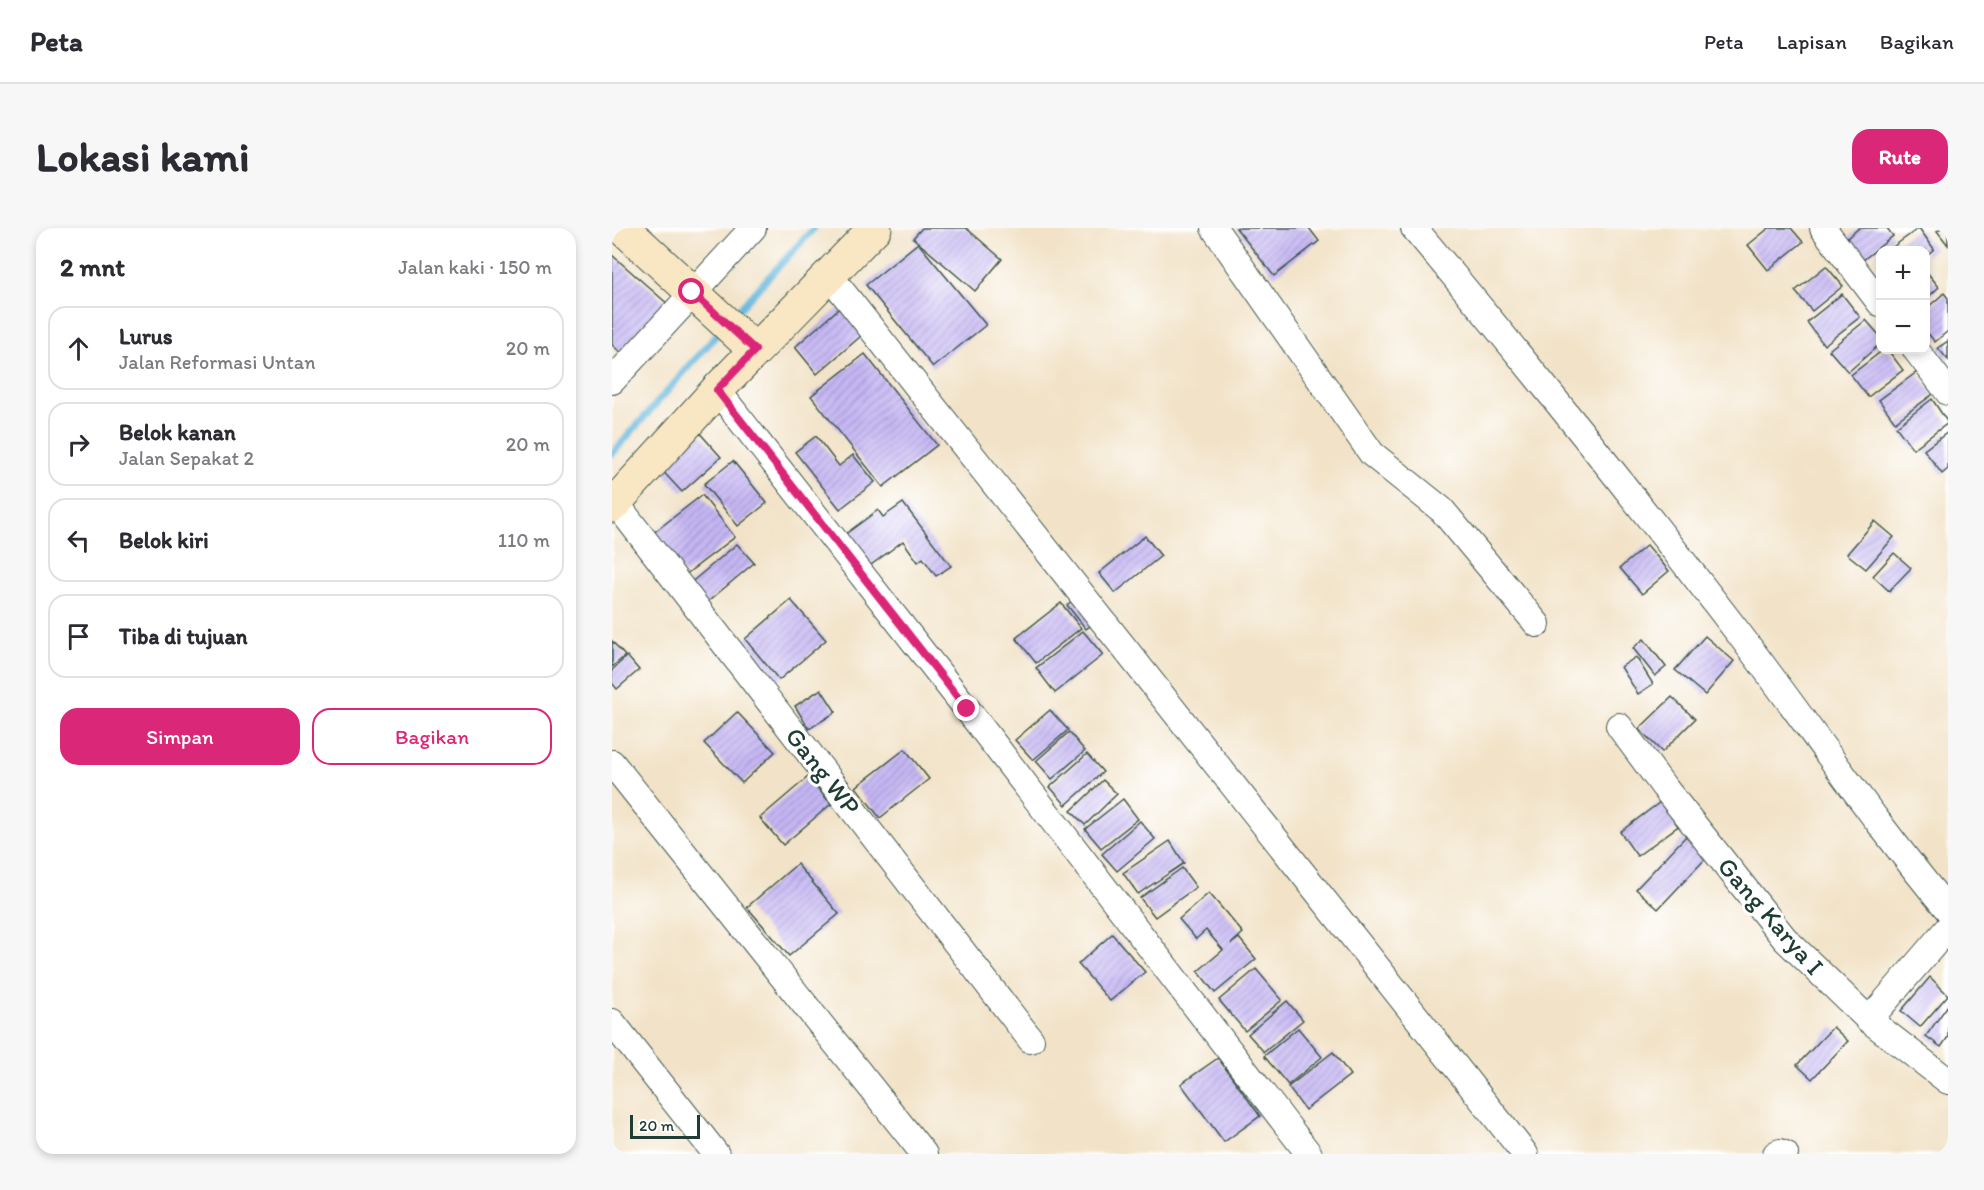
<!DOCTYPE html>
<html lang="id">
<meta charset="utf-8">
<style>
:root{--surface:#fff;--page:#f7f7f7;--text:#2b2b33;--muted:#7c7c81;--line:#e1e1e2;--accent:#db2777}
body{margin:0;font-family:Itim,sans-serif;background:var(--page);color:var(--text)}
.controls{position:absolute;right:18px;top:18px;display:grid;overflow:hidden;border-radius:12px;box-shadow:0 3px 9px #0003}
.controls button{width:54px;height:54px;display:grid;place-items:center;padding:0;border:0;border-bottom:2px solid var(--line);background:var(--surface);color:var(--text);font:30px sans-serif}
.scale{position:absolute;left:18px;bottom:15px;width:70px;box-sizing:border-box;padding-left:6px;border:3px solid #1f3d34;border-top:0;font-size:16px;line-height:21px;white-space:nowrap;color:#1f3d34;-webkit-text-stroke:4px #fff;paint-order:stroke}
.stop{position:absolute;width:18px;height:18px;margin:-14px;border:4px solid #db2777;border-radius:50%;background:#fff}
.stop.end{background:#db2777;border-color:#fff;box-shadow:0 2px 6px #0008}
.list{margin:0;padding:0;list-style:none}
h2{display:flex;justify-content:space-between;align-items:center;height:78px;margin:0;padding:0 24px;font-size:26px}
h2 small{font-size:20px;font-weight:400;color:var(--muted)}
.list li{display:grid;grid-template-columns:39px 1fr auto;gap:18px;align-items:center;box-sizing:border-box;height:84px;margin:0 12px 12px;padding:0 12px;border:2px solid var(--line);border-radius:18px}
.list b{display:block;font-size:22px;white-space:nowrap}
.list p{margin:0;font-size:20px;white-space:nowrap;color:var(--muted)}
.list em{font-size:20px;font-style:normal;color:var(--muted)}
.actions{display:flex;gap:12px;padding:18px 24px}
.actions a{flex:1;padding:14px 0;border:2px solid var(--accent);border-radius:18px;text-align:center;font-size:21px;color:var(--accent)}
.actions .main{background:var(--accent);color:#fff}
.icon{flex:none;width:33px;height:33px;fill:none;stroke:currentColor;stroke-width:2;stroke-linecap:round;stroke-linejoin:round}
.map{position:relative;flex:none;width:1336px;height:926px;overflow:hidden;border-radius:18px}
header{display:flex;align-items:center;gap:36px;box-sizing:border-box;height:84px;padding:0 30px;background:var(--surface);border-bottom:2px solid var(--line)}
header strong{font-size:28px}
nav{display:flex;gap:33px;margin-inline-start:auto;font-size:21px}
.intro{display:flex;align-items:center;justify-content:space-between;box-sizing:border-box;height:144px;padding:0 36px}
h1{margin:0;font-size:42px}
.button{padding:15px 27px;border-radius:18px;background:var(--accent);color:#fff;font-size:21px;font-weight:700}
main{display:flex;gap:36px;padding:0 36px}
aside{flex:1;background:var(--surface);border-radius:18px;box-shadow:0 3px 9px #0003}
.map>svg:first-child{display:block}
</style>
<header>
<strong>Peta</strong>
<nav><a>Peta</a><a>Lapisan</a><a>Bagikan</a></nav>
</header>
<div class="intro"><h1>Lokasi kami</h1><a class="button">Rute</a></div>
<main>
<aside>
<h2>2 mnt<small>Jalan kaki · 150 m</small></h2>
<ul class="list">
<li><svg class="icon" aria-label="ahead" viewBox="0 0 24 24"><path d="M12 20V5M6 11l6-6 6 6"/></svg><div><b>Lurus</b><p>Jalan Reformasi Untan</p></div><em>20 m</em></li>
<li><svg class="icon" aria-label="right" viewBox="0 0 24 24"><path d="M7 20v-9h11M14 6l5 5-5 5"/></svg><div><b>Belok kanan</b><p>Jalan Sepakat 2</p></div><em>20 m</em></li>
<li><svg class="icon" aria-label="left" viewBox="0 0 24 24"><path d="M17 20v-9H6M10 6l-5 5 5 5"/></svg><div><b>Belok kiri</b></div><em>110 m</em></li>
<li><svg class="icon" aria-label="arrive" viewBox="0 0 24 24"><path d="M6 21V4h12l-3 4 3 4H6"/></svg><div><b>Tiba di tujuan</b></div></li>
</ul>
<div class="actions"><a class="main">Simpan</a><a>Bagikan</a></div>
</aside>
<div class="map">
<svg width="1336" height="926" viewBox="0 0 1336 926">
<defs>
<pattern id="building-hatch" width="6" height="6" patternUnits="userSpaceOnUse" patternTransform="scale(1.5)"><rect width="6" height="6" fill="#c6b7f5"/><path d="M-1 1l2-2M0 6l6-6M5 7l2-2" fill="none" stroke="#a096c7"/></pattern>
</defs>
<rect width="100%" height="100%" fill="#fff"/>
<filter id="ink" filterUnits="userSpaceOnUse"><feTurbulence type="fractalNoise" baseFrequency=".0167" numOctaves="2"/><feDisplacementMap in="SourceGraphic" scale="12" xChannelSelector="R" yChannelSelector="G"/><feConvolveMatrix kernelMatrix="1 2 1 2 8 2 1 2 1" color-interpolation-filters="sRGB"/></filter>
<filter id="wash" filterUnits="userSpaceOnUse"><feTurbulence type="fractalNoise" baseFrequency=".008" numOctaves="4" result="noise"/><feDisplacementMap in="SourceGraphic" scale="24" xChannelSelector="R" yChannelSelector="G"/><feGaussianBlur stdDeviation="1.35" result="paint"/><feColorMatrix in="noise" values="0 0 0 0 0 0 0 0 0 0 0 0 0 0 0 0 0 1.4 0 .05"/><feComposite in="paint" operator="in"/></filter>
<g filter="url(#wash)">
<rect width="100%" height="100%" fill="#f2e3c8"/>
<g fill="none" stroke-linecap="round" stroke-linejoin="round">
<g stroke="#5eb5db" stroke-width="7">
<path d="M120,89L202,0"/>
<path d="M0,226L109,102"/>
</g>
</g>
<g id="blocks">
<g fill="url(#building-hatch)">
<path d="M310,0H354L390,31L363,63L301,10Z"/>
<path d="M624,0H697L707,13L662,48Z"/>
<path d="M1157,0H1179L1191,14L1156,42L1136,17Z"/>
<path d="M1247,0H1275L1281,8L1251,32L1234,11Z"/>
<path d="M1307,0L1322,21L1314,28V22H1279L1278,21Z"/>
<path d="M1329,0H1336V17L1325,3Z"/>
<path d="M306,15L374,97L321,139L254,57Z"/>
<path d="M0,27L58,78L13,128L0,117Z"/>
<path d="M1214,38L1231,58L1200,83L1183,63Z"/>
<path d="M1314,43L1327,59L1314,71Z"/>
<path d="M1332,65L1336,70V103L1323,114L1314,103V81Z"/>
<path d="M1230,66L1248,89L1212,117L1195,94Z"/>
<path d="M233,75L256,102L205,146L183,119Z"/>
<path d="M1254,92L1268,108V116L1236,144L1217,122Z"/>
<path d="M1336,113V132L1326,120Z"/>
<path d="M1271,122H1276L1291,142L1256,169L1239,147Z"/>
<path d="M253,126L325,217L271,259L199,168Z"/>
<path d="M1305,144L1321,166L1283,194L1267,172Z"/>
<path d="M1320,171L1336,195L1301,221L1284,199Z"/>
<path d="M85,202L109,229L70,264L45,237Z"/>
<path d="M1336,204V241L1330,246L1312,222Z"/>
<path d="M204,208L227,238L241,227L263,254L228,281L183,224Z"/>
<path d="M121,233L155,275L126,298L92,256Z"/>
<path d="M90,267L123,309L73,347L40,306Z"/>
<path d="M291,275L339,338L324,348L311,330L306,334L291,313L255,340L231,308L266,282L271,289Z"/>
<path d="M1263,293L1282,309L1254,341L1235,326Z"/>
<path d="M533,308L549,328L503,365L487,345Z"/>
<path d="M125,316L142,335L92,377L76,357Z"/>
<path d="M1035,317L1057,343L1030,366L1008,340Z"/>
<path d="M1282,325L1299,340L1277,363L1261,348Z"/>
<path d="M468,366L487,391L474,401L455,377Z"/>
<path d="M179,372L214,412L167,452L133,411Z"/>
<path d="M449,375L469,400L424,435L404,410Z"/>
<path d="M471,403L491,427L443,465L424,440Z"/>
<path d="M1093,408L1122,433L1093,467L1063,442Z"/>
<path d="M1032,411L1054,439L1043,448L1021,420Z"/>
<path d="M0,413L13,428L0,439Z"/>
<path d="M15,428L27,442L5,461L0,455V442Z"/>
<path d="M1024,429L1041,456L1026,466L1009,439Z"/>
<path d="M209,461L224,484L197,501L183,478Z"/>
<path d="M1060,469L1083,491L1050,524L1027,501Z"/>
<path d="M438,482L456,502L421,532L403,512Z"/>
<path d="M125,484L163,524L130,555L92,515Z"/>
<path d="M457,504L473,523L440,551L424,533Z"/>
<path d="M293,521L317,551L268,590L244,559Z"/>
<path d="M475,526L491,544L454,577L438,559Z"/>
<path d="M196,549L219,576L171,617L148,590Z"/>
<path d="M491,552L505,566L473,597L459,583Z"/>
<path d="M511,571L526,591L489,620L473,601Z"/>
<path d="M1051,572L1069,596L1025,628L1008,604Z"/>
<path d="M528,593L543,611L505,643L490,626Z"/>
<path d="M1074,608L1096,628L1046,681L1024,661Z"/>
<path d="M558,613L572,635L526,666L511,645Z"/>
<path d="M185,636L227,686L177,728L135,679Z"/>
<path d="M570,640L584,659L543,689L528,670Z"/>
<path d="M597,665L631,705L619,716L627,710L644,731L603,765L586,743L611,722L594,702L584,711L567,691Z"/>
<path d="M500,706L533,744L498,773L466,736Z"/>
<path d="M644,741L670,772L633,803L607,772Z"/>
<path d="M1318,749L1336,767L1308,799L1289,783Z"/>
<path d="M675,773L691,792L652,824L636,806Z"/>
<path d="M1336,777V809L1329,819L1314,808Z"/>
<path d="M1221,799L1236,813L1200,851L1185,837Z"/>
<path d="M686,800L710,829L676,857L652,828Z"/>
<path d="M721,824L738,847L693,882L676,859Z"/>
<path d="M606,830L648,888L612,914L569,856Z"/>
</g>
</g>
</g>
<g filter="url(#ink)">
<use href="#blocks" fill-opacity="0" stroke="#3f564a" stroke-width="1.5"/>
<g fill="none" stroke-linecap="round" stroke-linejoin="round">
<g stroke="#3f564a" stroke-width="28">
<g id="street">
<path d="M602,0L760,226L830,282L925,396"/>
<path d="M802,0C914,133 1022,269 1128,407C1198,499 1262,594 1336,682"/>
<path d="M1211,0L1268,75"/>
<path d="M217,47L913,926"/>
<path d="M1304,122L1336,164"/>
<path d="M0,153L141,0"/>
<path d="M105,162L355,481L697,926"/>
<path d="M3,274L419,812"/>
<path d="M1007,498L1052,559L1173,711L1257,792L1336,853"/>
<path d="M0,535L312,926"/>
<path d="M1257,792L1336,700"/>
<path d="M0,794L104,926"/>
<path d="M1164,926L1168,924L1173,926"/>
</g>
</g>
<g stroke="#3f564a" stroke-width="35">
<g id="secondary">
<path d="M11,0L143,122"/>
<path d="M0,278L105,162L263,0"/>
</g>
</g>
<use href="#street" stroke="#fff" stroke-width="26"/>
<use href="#secondary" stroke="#f9e7c3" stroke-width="33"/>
</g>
</g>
<g fill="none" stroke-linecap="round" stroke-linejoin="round" filter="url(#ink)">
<path stroke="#db2777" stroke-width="8" d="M80,64L143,122L105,162L355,481"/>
</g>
<g text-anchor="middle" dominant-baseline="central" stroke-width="6" stroke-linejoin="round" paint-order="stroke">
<g font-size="26" fill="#1f3d34" stroke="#fff">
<text transform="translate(211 543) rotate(52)">Gang WP</text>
<text transform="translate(1159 688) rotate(49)">Gang Karya I</text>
</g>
</g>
</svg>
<div class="controls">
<button>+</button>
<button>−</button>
</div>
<div class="scale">20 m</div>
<div class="stop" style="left:80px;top:64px"></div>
<div class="stop end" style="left:355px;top:481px"></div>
</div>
</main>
